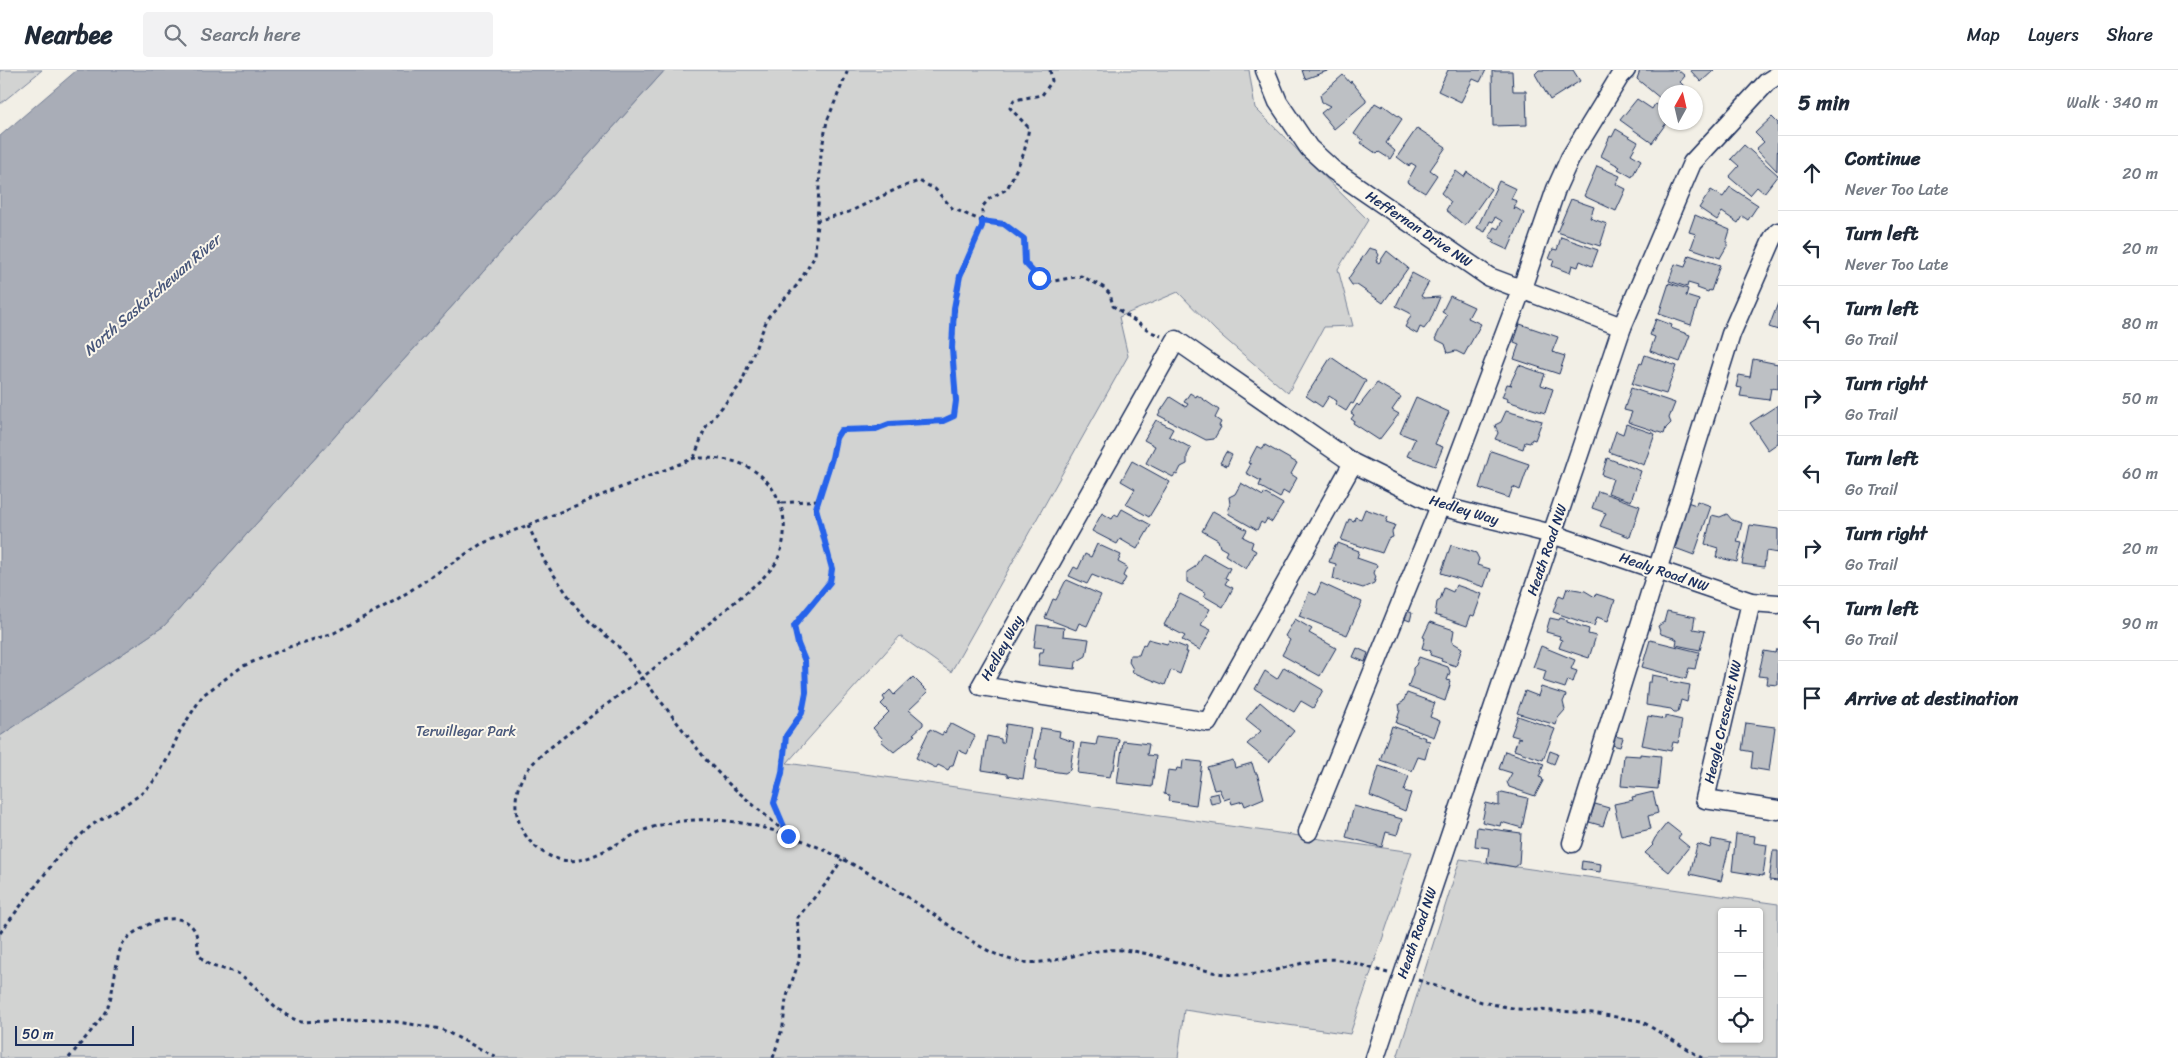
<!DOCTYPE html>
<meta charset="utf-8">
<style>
:root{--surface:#fff;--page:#f2f2f3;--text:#1f2937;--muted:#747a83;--line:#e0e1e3}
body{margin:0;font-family:Sriracha,sans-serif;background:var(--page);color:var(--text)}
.controls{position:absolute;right:15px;bottom:15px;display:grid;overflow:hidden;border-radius:5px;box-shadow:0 1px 4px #0004}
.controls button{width:45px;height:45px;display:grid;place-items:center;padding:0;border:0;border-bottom:1px solid var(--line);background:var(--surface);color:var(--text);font:25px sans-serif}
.compass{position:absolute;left:1658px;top:15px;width:45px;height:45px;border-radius:50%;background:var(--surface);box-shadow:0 1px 4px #0004;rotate:8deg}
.scale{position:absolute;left:15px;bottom:12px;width:119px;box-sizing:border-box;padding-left:5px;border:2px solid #1b2f5e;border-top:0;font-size:14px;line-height:18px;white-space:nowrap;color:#1b2f5e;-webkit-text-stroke:4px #fbf7ec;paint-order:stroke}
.stop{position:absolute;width:15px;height:15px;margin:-11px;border:4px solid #2563eb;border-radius:50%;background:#fff}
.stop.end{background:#2563eb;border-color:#fff;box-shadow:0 1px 5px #0008}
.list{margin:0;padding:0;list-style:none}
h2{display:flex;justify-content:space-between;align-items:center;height:65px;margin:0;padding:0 20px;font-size:21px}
h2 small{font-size:16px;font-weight:400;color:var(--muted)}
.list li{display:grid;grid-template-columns:32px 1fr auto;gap:15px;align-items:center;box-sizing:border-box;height:75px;padding:0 20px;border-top:1px solid var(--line)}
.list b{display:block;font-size:19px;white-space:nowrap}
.list p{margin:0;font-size:16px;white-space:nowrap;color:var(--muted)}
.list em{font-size:16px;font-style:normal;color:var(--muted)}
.icon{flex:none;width:28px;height:28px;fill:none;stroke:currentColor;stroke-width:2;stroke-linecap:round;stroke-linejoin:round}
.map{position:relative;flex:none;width:1778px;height:988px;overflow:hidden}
header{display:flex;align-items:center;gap:30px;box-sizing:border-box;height:70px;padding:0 25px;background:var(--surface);border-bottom:1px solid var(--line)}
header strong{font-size:24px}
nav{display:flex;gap:28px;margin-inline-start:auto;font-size:18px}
.search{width:350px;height:45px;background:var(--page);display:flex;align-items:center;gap:12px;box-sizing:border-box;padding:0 18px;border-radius:5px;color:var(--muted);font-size:19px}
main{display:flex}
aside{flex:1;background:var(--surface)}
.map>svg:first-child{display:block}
</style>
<header>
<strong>Nearbee</strong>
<div class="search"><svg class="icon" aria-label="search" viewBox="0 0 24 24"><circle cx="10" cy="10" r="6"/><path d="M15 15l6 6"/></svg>Search here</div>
<nav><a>Map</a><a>Layers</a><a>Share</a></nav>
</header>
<main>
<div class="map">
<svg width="1778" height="988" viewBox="0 0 1778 988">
<rect width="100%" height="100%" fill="#f2efe6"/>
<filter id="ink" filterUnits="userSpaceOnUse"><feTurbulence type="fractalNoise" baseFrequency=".02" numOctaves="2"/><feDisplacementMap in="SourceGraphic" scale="10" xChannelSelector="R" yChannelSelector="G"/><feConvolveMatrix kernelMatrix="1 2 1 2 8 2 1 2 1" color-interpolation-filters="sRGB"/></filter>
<g filter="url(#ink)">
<g fill="#d2d3d2" stroke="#768198" fill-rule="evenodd">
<path d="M0,0H42L0,34Z"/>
<path d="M665,0H1249L1255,38L1368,150L1338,199L1353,256L1324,257L1288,323L1216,261L1178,222L1119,247L1128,286L951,602L900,566L787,693L1412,782L1350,964L1184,940L1178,988H0V666L164,556Z"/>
<path d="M1460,789L1778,834V988H1397ZM1722,842H1759V969H1722Z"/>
</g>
<path fill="#a9adb7" stroke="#707b93" d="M77,0H665L164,556L0,666V66Z"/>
<g fill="#bdc0c4" stroke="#1b2f5e">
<path d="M1302,0H1330L1305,9Z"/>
<path d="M1448,0H1486L1480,12L1473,9L1461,32L1438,21Z"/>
<path d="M1539,0H1573L1580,11L1550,30L1535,4Z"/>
<path d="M1640,0H1678L1685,6L1680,12L1684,16L1680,20L1683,22H1666V35L1660,30L1661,29L1637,9Z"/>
<path d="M1690,0H1714L1701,12Z"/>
<path d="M1492,1H1512L1513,21H1526L1527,55L1493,56Z"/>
<path d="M1343,5L1350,13L1351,11L1366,29V32L1334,59L1321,43L1330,36L1322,32L1320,25Z"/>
<path d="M1637,29L1652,39L1655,34L1666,42V52H1667L1652,73L1620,50Z"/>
<path d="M1375,33L1382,37L1383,35L1402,49L1386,73L1395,81L1390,89L1379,82L1377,84L1361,73L1363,70L1354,64Z"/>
<path d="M1772,47L1778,53L1777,101L1756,79L1764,72L1755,63Z"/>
<path d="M1417,58L1446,77L1430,100L1437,105L1425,123L1407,112L1416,96L1411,93L1409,96L1397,87Z"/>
<path d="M1616,59L1638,72L1631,84L1641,90L1632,107L1618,99L1620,97L1601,86L1610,66L1612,67Z"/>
<path d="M1744,75L1778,105L1764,123L1757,117L1750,125L1729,107L1739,96L1731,89Z"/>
<path d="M1597,96L1620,106L1616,114L1626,119L1616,141L1584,126Z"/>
<path d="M1456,101L1464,107L1467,102L1491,119L1465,156L1446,140L1451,132L1441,123Z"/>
<path d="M1499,111L1516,119L1511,129L1517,131L1513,139L1516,138L1524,143L1508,180L1493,173L1495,170L1489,167L1494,157L1498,159L1502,151L1495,147L1493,152L1490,151L1485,162L1477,158Z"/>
<path d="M1730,117L1758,135L1748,150L1742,146L1738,153L1722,142L1717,150L1699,138L1711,120L1723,127Z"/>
<path d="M1571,129L1594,137L1590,148L1607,154L1600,176L1557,162Z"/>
<path d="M1695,145L1730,160L1727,170V176L1720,188L1691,178L1696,164L1689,162Z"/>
<path d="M1561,167L1598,180L1592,196L1580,191L1578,197L1572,195L1570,203L1552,196L1554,190L1549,189L1553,179L1557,180Z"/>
<path d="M1369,178L1376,180L1379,185L1376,191L1379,193L1387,181L1408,198L1383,233L1357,215H1352L1348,209Z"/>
<path d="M1689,185L1720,195L1711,221L1709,220L1708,222L1697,218L1698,216L1688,213L1687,217L1669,211L1675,194L1685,197Z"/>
<path d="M1412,203L1429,212L1421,226L1424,228L1440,227L1430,251L1424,259L1420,257L1417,264L1405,257L1411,245L1410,243L1396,236Z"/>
<path d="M1669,213L1688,219L1686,226L1699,230L1691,255L1659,244Z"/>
<path d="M1450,226L1474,237L1468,248L1481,254L1464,285L1456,281L1448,283L1445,274L1435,269L1447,245L1442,242Z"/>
<path d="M1778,233V260L1769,257Z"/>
<path d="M1656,249L1672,255L1671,258L1690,265L1680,292L1650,281L1655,267L1650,265Z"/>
<path d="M1520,254L1558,267L1552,282L1565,286L1559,304L1514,289L1519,274L1514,272Z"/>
<path d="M1645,285L1676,296L1666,324L1632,314L1640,293L1642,294Z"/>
<path d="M1331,287L1366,311L1353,334L1351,333L1346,341L1335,334L1337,331L1329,326L1322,337L1306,326Z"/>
<path d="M1753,289L1778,294V319L1771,318L1769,330L1740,326L1742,318L1736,317L1739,305L1750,307Z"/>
<path d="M1519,295L1545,304L1541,315L1553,319L1545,343L1507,331L1508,329L1502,327L1507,314L1512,315L1510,314Z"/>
<path d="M1377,313L1401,327L1392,340L1399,344L1379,370L1353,353L1354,351L1351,349L1354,345L1351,343L1357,334L1359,336Z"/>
<path d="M1631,318L1675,333L1669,348L1671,353L1666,358L1664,364L1628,352L1632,342L1624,340Z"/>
<path d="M1190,323L1196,327L1197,325L1219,340L1215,348L1221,352L1219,356L1221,357L1214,369L1206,370L1158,345L1170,327L1186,337L1188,334L1184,332Z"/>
<path d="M1416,327L1449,342L1435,374L1443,377L1435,396L1407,386L1415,369L1400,363Z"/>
<path d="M1778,335V373L1768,380L1750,353Z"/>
<path d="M1506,341L1542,351L1535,370L1532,369L1530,373L1525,372L1523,379L1495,369L1498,363L1495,355L1501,352Z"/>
<path d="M1156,350L1173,359L1169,366L1191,378L1187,386V394L1181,397L1177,405L1175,404L1173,407L1146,393L1155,376L1144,370Z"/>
<path d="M1626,354L1655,364L1644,395L1609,382L1616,361L1623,364Z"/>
<path d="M1265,375L1297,393L1291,404L1297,408L1288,424L1283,421L1280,428L1259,416L1261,411L1246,403L1251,394L1248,393L1257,376L1263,379Z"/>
<path d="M1491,381L1529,394L1520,420L1513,417L1509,428L1479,418Z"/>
<path d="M1226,382L1232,385L1227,396L1220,393Z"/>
<path d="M1607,388L1641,401L1631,431L1608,423L1613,409L1602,405Z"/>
<path d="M1132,391L1170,412L1149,447L1126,434L1135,419L1121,411Z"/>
<path d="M1241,413L1263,426L1264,423L1283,434L1272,452L1267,449L1264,454L1261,452L1257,460L1229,444L1228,439L1230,434L1229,427L1235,424Z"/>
<path d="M1598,421L1640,436L1630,467L1600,456L1606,443L1592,438Z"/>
<path d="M1681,430L1696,435L1697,431L1711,436L1694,485L1675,478L1679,467L1669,463Z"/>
<path d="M1122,439L1151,455L1137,479L1120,469L1117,474L1092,461L1102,443L1112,449L1115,444L1118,446Z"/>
<path d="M1365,439L1388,447L1386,452L1395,455L1392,462L1393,467L1388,469L1382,483L1341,470L1349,449L1354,451L1355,447L1361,449Z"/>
<path d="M1213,441L1247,460L1243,467L1253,472L1251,478L1256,481L1246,499L1225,485L1227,481L1220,477L1218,470L1202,461Z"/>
<path d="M1727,444L1732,450L1742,453L1737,472L1742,473L1737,492L1716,487L1718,478L1705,474L1712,445L1720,447Z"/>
<path d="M1750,455L1778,459V483L1766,481L1764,497L1742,494Z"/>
<path d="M1338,473L1359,481L1357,488L1377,495L1374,503L1376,507L1374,513L1363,518L1333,509L1336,494L1329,492L1335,475L1337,476Z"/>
<path d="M1097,474L1121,485L1118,492L1127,497L1123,506L1126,508L1121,517L1092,505L1087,514L1069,506L1074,497L1078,499L1085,484L1091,487Z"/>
<path d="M1451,475L1476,483L1479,489L1477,495L1490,499L1484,517L1441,503Z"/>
<path d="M1203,483L1230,498L1225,508L1228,509L1225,514L1233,518L1223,537L1204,526L1206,523L1187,512V502L1195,497Z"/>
<path d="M1067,510L1101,525L1087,556L1079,553L1076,560L1045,548L1053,529L1056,530L1065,512Z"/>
<path d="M1321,513L1362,532L1347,565L1299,546L1309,522L1316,525Z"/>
<path d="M1456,515L1482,524L1474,546L1471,545L1467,556L1435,545L1437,532L1440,530L1444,518L1453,522Z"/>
<path d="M1567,518L1585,521L1595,527L1596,524L1615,530L1608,551L1597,547L1594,556L1553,542L1559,525L1564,527Z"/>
<path d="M1180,524L1210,539L1201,555L1211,560L1200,580L1182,570L1185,566L1164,555Z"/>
<path d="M1402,539L1412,543L1410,551L1399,547Z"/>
<path d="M1667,541L1695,547L1693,559L1705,561L1700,580L1676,575L1677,570L1674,568L1661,564L1658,556L1664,552Z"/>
<path d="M1550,548L1559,550L1560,548L1567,550V552L1589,559L1588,564L1596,566L1589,588L1559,578L1562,570L1559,569L1560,566L1546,562Z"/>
<path d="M1295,549L1312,559L1309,563L1336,578L1320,606L1282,585L1290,570L1285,566Z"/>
<path d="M1430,552L1454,560L1452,572L1462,578L1456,596L1441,591L1442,589L1430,585L1431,581L1422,578L1425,568L1423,567Z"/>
<path d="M1037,555L1064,558L1063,566L1089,569L1086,586L1076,592L1075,599L1038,595L1040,582H1043L1044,578L1034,577Z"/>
<path d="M1148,569L1167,574L1169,571L1187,578L1186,582H1188L1180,604L1171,600L1165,615L1132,602L1133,599L1129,592L1130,585H1139L1143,574L1145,575Z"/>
<path d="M1650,570L1699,582L1695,599L1689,598L1686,609L1642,597Z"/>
<path d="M1541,576L1575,590L1571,599L1577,601L1573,612L1568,610L1565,618L1543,611L1546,601L1533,597Z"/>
<path d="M1357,578L1368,583L1365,592L1353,587Z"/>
<path d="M1776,579H1778V615L1767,614L1768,607L1758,606L1764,581L1775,583Z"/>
<path d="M1419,587L1448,597L1450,602L1447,610L1450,611L1449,614L1450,615L1445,631L1408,617L1413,603V598L1416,595Z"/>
<path d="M1284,597L1323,620L1313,638L1301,631L1294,642L1255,619L1265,601L1277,609Z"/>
<path d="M1652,605L1668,608V611L1690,615L1687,632L1681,630L1678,642H1674L1671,639L1646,635L1648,612H1651Z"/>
<path d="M913,607L928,622L909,640L923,652V655L913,664L915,665L894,682L881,671L883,669L873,658L889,642L881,634L885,630L883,627L890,620L894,625Z"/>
<path d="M1541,617L1566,625L1563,632L1565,640L1558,648L1556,655L1517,643L1525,621L1538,626Z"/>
<path d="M1407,623L1435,633L1430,647L1440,651L1434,667L1396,653L1400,640L1399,634L1403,632Z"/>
<path d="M1260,632L1294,661L1269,692L1247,674L1261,661L1246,649Z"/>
<path d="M1518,646L1555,659L1543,690L1514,680L1518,668H1521L1511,665Z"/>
<path d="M1648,646L1665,649V646L1682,650L1678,673L1673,672L1671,681L1642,675Z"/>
<path d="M950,653L975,666L967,684L958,680L953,695H951L948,700L938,695L936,698L916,688L930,659L942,665L944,662L945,663Z"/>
<path d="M1746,653L1775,657L1769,701L1751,698L1753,682L1742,680Z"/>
<path d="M1006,654L1031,658L1023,709L1007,706V704L982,700L987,666L1001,669V673H1003Z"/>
<path d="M1392,656L1426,668L1425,670L1430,671L1425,689L1418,687L1412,701L1380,690Z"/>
<path d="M1041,658L1060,661L1059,667L1074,672L1070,700L1065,703L1036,699L1037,689H1035Z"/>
<path d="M1098,666L1119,669L1114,699H1112L1110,707L1077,703L1081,673L1096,675Z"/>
<path d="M1615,666L1623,668L1620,677L1612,675Z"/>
<path d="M1123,671L1149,674L1147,685L1156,686L1152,717L1117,713Z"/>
<path d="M1505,681L1544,694L1539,707L1542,708L1543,711L1535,726L1509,717L1507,712L1512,703L1499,699Z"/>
<path d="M1550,681L1558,684L1554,694L1547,691Z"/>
<path d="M1640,684L1661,686L1658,719L1621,716L1624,685L1640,686Z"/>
<path d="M1183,690L1202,692L1196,735L1168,731L1169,725L1164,724L1168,700L1176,701L1177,698L1182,699Z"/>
<path d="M1233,690L1235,698L1252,693L1255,703H1257L1264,728L1245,736L1243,731L1232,734L1230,728L1224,730L1219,719L1214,720L1207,697Z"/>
<path d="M1379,696L1409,706L1404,721L1411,723L1405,741L1370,726Z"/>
<path d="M1502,722L1528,728L1522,758L1501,752L1500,756L1482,752L1486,733L1499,736V724Z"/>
<path d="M1653,722L1658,743L1648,746L1651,759L1621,766L1614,734L1633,730L1632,727Z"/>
<path d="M1218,723L1220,732L1211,734L1209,725Z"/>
<path d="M1595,734L1609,738L1603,756L1589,752Z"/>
<path d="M1354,736L1402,749L1397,765L1386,762L1382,777L1346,767Z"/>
<path d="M1667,753L1681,764L1678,768L1689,777L1669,802L1645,783L1653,775L1652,774L1655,768Z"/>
<path d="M1477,757L1521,763L1519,794L1515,797L1487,792L1489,778L1475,776Z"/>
<path d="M1736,764L1755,766L1754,773L1767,775L1763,806L1732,801Z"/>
<path d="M1712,769L1730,773L1721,811L1690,804L1697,775L1698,774L1710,778Z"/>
<path d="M1773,781H1778V811L1769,810Z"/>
<path d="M1582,791L1601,794L1600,802L1581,799Z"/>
</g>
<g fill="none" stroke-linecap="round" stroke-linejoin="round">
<g stroke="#1b2f5e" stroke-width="21">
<g id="minor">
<path d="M1265,0L1278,32L1309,78L1333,100L1489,207L1622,257"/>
<path d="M1353,393L1208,652L981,616L1176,270L1353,393L1440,436L1552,464L1751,532L1778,534"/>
<path d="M1751,532L1705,729L1778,740"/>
<path d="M1308,762L1440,436L1522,218L1556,119L1570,88L1620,6L1626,0"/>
<path d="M1572,773L1731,264L1773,168L1778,162"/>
<path d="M1375,988L1622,257L1692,93L1767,12L1778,5"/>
</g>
</g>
<g stroke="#1b2f5e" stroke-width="3" stroke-dasharray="4 4" stroke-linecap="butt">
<path d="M816,151L849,142L899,118L919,111L935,119L952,138L982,151L1004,154L1024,169L1025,193L1039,208L1049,212L1081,206L1103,217L1110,224L1113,236L1151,262L1161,266"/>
<path d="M694,388L705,358L741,314L768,247L798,214L815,186L821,83L827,51L848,0"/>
<path d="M782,433L818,430"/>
<path d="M528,455L545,492L576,537L590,552L618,576L707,691L729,714L786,763"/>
<path d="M788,766L774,733L782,703L786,666L802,643L806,622L805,591L798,574L794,556L830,512L832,499L816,438L832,388L836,368L841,360L876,359L889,354L943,351L954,346L956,331L952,278L955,238L960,206L982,156V137L990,128L1007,119L1024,83L1029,58L1010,38L1014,30L1042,25L1052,11L1050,0"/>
<path d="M0,863L60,784L92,755L140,725L156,709L170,684L180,661L203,625L243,596L289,577L334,563L396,530L481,474L694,388C708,388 723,388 736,392C779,406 795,451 777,491C774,497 767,503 762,509C718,546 673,584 626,620C607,634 588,649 569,663C554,675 537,686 526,702C517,714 514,731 517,745C520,758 527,770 537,778C579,811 611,771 650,758C675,750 702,748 728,751C803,760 872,803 933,844C958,861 982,882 1012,890C1049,900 1083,877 1121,880C1162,882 1199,905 1241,905C1268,905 1292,894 1318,890C1341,886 1365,897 1388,903"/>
<path d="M1418,910L1482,932L1517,939L1592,943L1641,951L1702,988"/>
<path d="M69,988C78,976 104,948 108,936C114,922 116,884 123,873C135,856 182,835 195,861C199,869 196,880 201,887C211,901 230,897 242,906C263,921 275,943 301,952L379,949L441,959L498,988"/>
<path d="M773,988L783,956L786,929L799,891L800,874L797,848L829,810L842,789"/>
</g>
<use href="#minor" stroke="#fbf7ec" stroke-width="18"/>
</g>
</g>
<g fill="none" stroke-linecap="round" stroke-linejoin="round" filter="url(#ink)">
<path stroke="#2563eb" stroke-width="6" d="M788,766L774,733L782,703L786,666L802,643L806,622L805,591L798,574L794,556L830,512L832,499L816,438L832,388L836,368L841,360L876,359L889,354L943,351L954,346L956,331L952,278L954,238L960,206L982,156V151L1004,154L1024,169L1025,193L1039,208"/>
</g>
<g text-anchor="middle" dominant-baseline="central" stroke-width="4" stroke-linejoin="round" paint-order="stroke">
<g font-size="14" fill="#1b2f5e" stroke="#fbf7ec">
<text transform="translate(1419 159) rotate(34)">Heffernan Drive NW</text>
<text transform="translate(1464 440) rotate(17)">Hedley Way</text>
<text transform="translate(1547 480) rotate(-71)">Heath Road NW</text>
<text transform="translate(1664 502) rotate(19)">Healy Road NW</text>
<text transform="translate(1002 578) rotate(-61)">Hedley Way</text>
<text transform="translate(1723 652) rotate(-77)">Heagle Crescent NW</text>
<text transform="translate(1417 863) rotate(-71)">Heath Road NW</text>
</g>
<g font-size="14" fill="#49587b" stroke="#fbf7ec">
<text x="466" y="661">Terwillegar Park</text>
</g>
<g font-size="15" font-style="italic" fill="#465579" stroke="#fbf7ec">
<text transform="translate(152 225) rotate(-41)">North Saskatchewan River</text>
</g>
</g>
</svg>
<div class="controls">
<button>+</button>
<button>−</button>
<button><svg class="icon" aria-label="locate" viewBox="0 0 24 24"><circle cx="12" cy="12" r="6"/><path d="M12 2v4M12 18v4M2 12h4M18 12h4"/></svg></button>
</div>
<svg class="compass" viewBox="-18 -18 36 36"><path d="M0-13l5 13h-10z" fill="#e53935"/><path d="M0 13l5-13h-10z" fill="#747a83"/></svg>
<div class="scale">50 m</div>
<div class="stop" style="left:1039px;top:208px"></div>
<div class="stop end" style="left:788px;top:766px"></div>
</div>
<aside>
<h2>5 min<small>Walk · 340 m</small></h2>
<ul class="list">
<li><svg class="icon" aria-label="ahead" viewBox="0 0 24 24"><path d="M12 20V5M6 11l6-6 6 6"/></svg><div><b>Continue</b><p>Never Too Late</p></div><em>20 m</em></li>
<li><svg class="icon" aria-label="left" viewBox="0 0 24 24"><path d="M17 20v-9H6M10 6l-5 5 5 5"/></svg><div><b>Turn left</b><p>Never Too Late</p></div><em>20 m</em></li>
<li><svg class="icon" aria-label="left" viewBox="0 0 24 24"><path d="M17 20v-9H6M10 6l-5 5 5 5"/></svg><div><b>Turn left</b><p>Go Trail</p></div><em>80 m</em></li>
<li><svg class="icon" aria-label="right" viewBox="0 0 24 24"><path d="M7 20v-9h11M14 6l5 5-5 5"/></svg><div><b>Turn right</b><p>Go Trail</p></div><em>50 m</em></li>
<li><svg class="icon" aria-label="left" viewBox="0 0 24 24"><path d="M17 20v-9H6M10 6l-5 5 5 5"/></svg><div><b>Turn left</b><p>Go Trail</p></div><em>60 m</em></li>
<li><svg class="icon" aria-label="right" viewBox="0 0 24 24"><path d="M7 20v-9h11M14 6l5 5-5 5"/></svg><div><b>Turn right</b><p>Go Trail</p></div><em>20 m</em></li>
<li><svg class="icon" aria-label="left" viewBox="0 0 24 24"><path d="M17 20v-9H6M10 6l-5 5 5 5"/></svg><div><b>Turn left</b><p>Go Trail</p></div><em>90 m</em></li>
<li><svg class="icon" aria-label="arrive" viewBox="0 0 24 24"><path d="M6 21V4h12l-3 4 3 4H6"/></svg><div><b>Arrive at destination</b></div></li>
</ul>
</aside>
</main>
